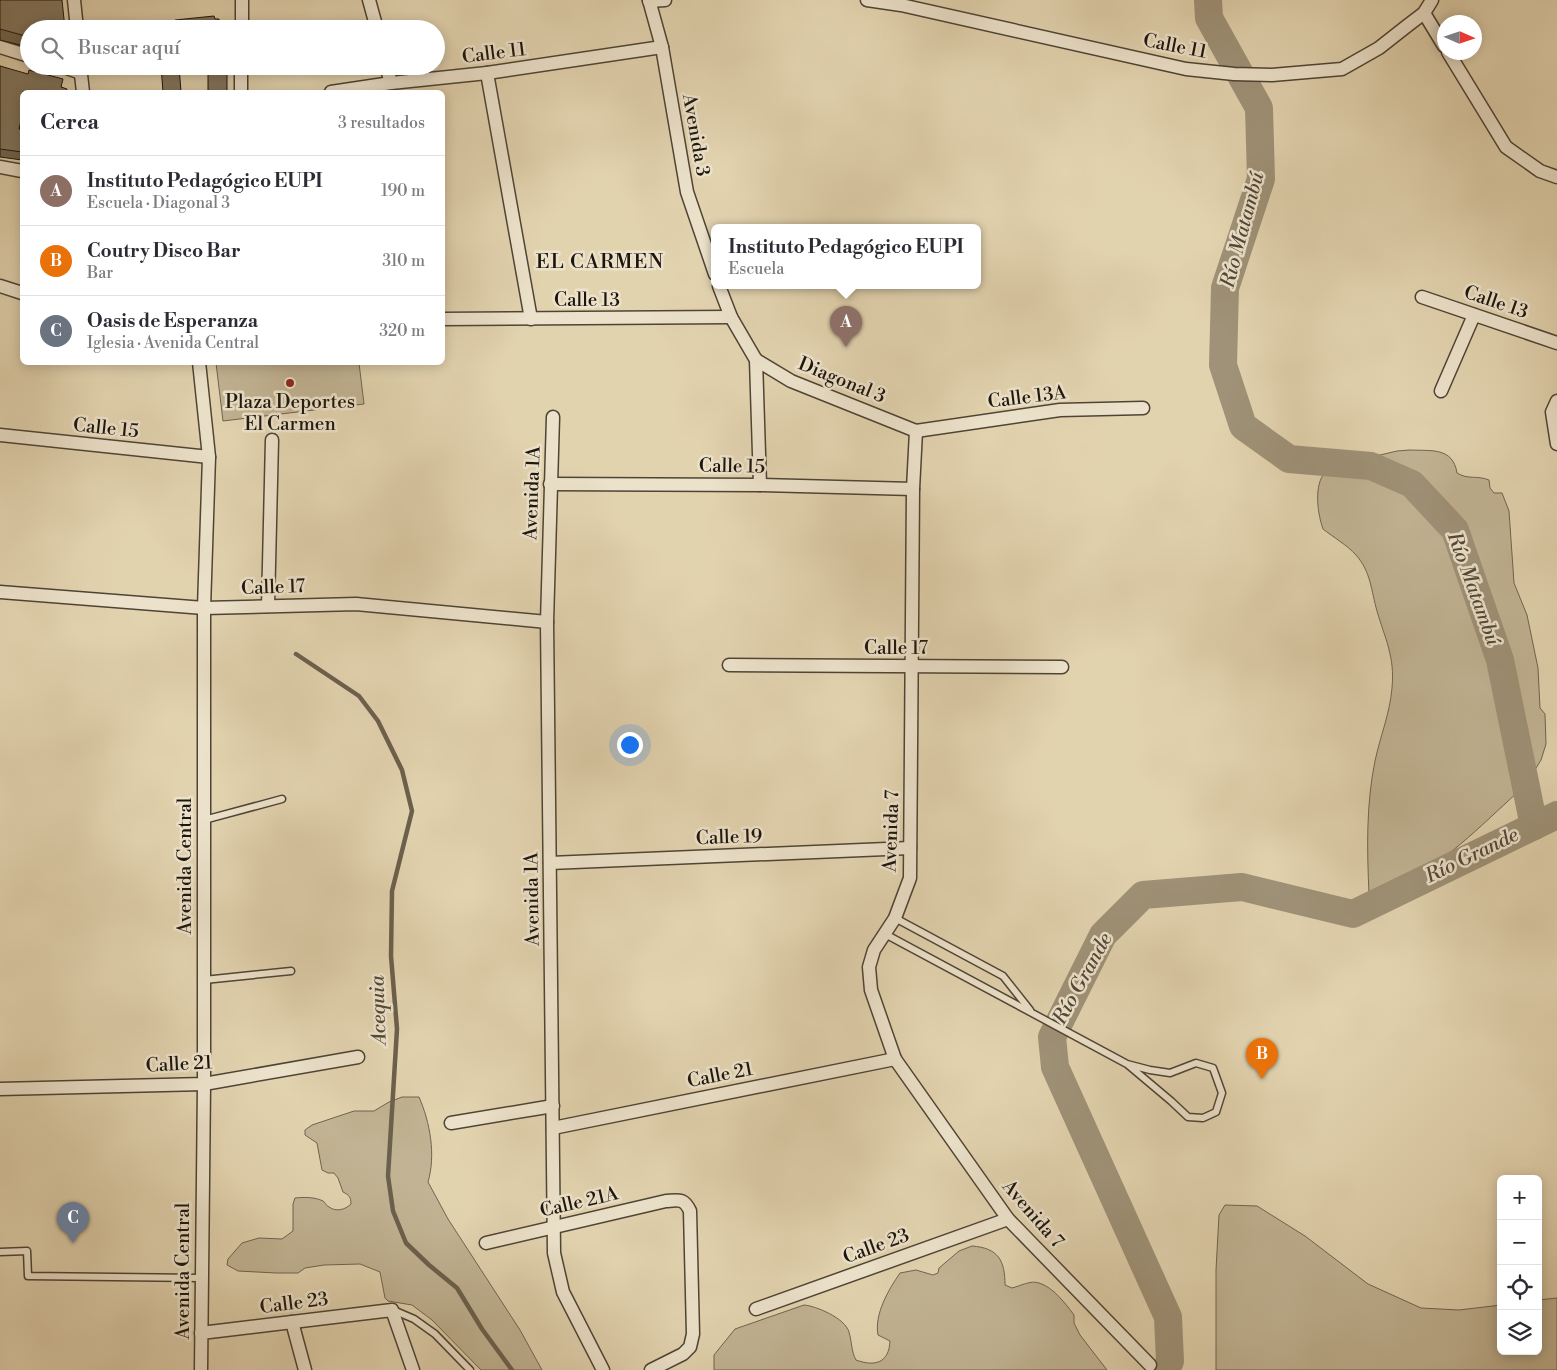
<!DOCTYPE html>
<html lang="es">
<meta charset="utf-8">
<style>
:root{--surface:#fff;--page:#f2f2f3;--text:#2b2b33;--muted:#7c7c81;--line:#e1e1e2;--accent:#0b8043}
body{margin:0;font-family:"Libre Bodoni",serif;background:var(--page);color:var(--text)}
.controls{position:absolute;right:15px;bottom:15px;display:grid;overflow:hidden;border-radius:8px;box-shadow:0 2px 12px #0003}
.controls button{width:45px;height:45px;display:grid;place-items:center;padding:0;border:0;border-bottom:1px solid var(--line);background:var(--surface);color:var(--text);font:25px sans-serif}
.compass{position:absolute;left:1437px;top:15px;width:45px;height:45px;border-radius:50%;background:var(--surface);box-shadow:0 2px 12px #0003;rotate:93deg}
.you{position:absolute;left:629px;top:744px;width:18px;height:18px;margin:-12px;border:4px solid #fff;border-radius:50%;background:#1a73e8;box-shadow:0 0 0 8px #1a73e833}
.badge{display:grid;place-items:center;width:32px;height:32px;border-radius:50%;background:var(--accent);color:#fff;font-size:16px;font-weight:700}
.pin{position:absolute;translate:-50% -41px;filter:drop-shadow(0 1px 2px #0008)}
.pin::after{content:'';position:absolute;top:26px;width:18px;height:15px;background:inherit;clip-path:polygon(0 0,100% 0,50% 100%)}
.popup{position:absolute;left:711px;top:224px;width:270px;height:65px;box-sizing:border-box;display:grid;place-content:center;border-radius:8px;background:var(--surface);filter:drop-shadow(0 1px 4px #0005);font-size:16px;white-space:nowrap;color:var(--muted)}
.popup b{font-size:19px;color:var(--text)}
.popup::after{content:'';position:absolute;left:50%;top:100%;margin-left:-10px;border:10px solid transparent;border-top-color:var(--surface)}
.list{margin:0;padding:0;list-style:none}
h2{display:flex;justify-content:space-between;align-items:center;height:65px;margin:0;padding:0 20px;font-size:21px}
h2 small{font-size:16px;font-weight:400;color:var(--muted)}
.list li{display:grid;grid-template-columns:32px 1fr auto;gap:15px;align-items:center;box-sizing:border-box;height:70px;padding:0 20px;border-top:1px solid var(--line)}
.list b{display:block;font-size:19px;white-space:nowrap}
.list p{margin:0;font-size:16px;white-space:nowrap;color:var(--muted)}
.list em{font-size:16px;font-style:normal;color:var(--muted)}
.icon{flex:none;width:28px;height:28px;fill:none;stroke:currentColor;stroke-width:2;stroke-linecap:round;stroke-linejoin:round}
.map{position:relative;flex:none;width:1557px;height:1370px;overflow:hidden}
.search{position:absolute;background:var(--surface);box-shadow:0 2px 12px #0003;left:20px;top:20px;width:425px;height:55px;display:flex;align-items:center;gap:12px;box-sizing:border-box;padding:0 18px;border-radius:28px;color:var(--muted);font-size:19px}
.panel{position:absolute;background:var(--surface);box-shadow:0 2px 12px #0003;left:20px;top:90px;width:425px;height:275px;border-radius:8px}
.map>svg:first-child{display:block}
</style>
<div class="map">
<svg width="1557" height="1370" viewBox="0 0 1557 1370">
<rect width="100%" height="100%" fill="#e2d3af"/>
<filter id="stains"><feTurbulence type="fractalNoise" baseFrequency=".004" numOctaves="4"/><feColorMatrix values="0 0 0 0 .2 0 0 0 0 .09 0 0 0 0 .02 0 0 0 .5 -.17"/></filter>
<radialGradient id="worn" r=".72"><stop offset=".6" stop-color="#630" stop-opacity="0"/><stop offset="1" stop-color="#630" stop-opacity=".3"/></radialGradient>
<g fill="#c1b393" stroke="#6f6450">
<path d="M216,363H359L364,404L223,421Z"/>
<path d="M1410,450C1431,451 1453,447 1457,473C1468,480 1477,475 1489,480L1490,488L1494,493H1502L1509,511L1514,583L1527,615L1538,668L1540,708L1545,714L1546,744L1541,760L1523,789L1518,792C1478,828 1445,864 1395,886C1387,889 1378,894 1369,894C1367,850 1366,805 1375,761C1380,737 1390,713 1392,688C1395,656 1385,639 1377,611C1371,590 1371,572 1356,555C1347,545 1333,537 1323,529C1318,515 1314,489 1323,475C1329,467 1340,461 1347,455H1380L1397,451Z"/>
<path d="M402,1097H419C430,1122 436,1155 428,1182L448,1219L520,1330L542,1370H481L432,1320L412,1305L388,1301L385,1298L380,1272L360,1264L324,1265L305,1268L298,1273H276L238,1271L227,1265L228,1259L242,1243L259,1238L282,1239L293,1231V1204L295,1198C304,1197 315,1197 323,1201C328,1205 323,1203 329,1207C336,1212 345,1210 351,1204C351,1197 349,1195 343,1192L338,1178L334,1173H328L322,1170L317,1143L305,1135V1130L312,1125L354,1111H374L389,1102Z"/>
<path d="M1225,1205L1257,1206L1305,1236L1368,1284L1421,1308L1459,1310L1501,1305V1351H1538V1300L1557,1298V1370H1216V1270L1219,1215Z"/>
<path d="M972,1246C998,1248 1005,1260 1005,1285L1012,1288C1020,1286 1031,1280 1039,1283C1053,1287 1066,1304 1074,1315V1323L1080,1335L1107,1370H714V1355L735,1329L804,1305C816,1306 845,1318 849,1332C852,1342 851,1351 856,1360C875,1367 889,1363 890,1341L878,1335C874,1314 889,1289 900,1273L916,1270L933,1275L938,1273L939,1268L959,1251Z"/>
</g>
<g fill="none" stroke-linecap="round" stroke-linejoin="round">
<path stroke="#6b604d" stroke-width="4.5" d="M296,654L359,696L378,721L402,770L412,811L392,891L391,956L397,1029L388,1176L393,1211L406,1243L429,1265L457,1288L482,1329L512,1370"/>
<g stroke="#9f9278" stroke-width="28">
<path d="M1208,0L1209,18L1259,108L1261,179L1225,288L1223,365L1243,426L1289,459L1371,466L1412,484L1455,530L1500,660L1534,826"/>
<path d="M1166,1370L1170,1361L1168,1317L1055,1067L1052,1037L1103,935L1143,895L1242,887L1353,914L1557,815"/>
</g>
<g stroke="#4e4435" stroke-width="9">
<g id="lane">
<path d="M204,820L282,799"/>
<path d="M895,918L1003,976L1030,1010"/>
<path d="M885,934L1127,1064L1171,1101L1188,1117L1203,1118L1216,1112L1222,1093L1213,1068L1196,1063L1170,1073L1150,1070L1127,1064"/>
<path d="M204,980L291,971"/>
<path d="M0,1252L27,1251L28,1276L201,1278"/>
<path d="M393,1310L414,1319L435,1334L470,1370"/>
</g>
</g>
<g stroke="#4e4435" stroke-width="15">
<g id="street">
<path d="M74,0L77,29"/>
<path d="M369,0L377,29"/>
<path d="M649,0L662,47L687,192L715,274"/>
<path d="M867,0L901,5L1186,69L1234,74L1272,75L1342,69L1379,48L1407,26L1424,13L1432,0"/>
<path d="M649,1L665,0"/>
<path d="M1424,13L1444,46"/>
<path d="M242,29V0"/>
<path d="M0,47L29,56"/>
<path d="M1448,52L1506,147L1540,171L1557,177"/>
<path d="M61,66L81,73"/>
<path d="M80,66L83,92"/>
<path d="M386,66L391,83"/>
<path d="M487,73L531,319"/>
<path d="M241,92V66"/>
<path d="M331,92L391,83L487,73L662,47"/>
<path d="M0,167L22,171"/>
<path d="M0,286L22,293"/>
<path d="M719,286L731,317L756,360L760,485"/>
<path d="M1422,297L1557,343"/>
<path d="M442,319L731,317"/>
<path d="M756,360L791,381L916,431"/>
<path d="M199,362L209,457L204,608V1084L201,1370"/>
<path d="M1441,391L1474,315"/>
<path d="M1557,401L1552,412L1557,444"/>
<path d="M553,417L547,622L554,1253L563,1292L603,1370"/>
<path d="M916,431L913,489L910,878L895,918L874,950L869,967L871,990L895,1059L1008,1219L1150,1365"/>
<path d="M916,431L1060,410L1143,408"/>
<path d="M0,435L209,457"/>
<path d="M550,484L760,485L913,489"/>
<path d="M0,592L204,608L356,604L547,622"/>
<path d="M268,606L272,440"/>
<path d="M729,665L1062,667"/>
<path d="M550,863L910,848"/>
<path d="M0,1089L204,1084L358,1057"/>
<path d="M451,1123L553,1106"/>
<path d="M553,1128L895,1059"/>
<path d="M486,1243L666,1201C679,1200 684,1198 690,1211L693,1334L690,1347L683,1354L651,1370"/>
<path d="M756,1309L1008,1219"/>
<path d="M292,1322L305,1370"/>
<path d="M201,1333L392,1310L413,1370"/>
</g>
</g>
<use href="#lane" stroke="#ece2cb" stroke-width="6"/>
<use href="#street" stroke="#ece2cb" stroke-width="12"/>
</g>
<g fill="#716753" stroke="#1d150c">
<path d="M0,0L29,29V47L0,40Z"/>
<path d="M0,66L63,88L67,92H22L21,129H22V160L0,157Z"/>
</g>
<path fill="#5c5444" stroke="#1d150c" d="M22,116V123L19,137V129Z"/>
<g fill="#837861" stroke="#1d150c">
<path d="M0,0H62L65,29H29V37L0,29Z"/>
<path d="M214,16L215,19H219L220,29H176L175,20Z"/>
<path d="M0,66L28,74L29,70L63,79L61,87L67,89L66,92H22V116L19,129H22V152L0,149Z"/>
<path d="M161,66H179L181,92H163Z"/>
<rect x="208" y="66" width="19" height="26"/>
</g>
<circle fill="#8f2418" stroke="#ece2cb" stroke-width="2" cx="290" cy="383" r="5"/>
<g text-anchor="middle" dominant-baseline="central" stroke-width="5" stroke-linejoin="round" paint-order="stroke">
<g font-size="19" fill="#1d150c" stroke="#ece2cb">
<text transform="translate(1175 46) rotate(11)">Calle 11</text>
<text transform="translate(494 53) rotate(-7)">Calle 11</text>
<text transform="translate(696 135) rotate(80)">Avenida 3</text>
<text x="587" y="300">Calle 13</text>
<text transform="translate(1496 302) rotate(19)">Calle 13</text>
<text transform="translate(842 380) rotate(22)">Diagonal 3</text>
<text transform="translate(1027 397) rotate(-7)">Calle 13A</text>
<text transform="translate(106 428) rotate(6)">Calle 15</text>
<text transform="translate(732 466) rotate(1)">Calle 15</text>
<text transform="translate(532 493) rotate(-88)">Avenida 1A</text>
<text transform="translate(273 587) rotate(-2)">Calle 17</text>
<text x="896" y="648">Calle 17</text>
<text transform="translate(891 831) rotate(-88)">Avenida 7</text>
<text transform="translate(729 837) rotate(-2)">Calle 19</text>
<text transform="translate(185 866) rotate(-90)">Avenida Central</text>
<text transform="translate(532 899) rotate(-91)">Avenida 1A</text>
<text transform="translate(179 1064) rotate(-3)">Calle 21</text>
<text transform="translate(720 1075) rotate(-11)">Calle 21</text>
<text transform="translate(579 1202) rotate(-13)">Calle 21A</text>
<text transform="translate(1033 1214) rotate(49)">Avenida 7</text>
<text transform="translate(876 1246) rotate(-20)">Calle 23</text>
<text transform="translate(183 1271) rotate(-90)">Avenida Central</text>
<text transform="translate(294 1303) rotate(-7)">Calle 23</text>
</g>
<g font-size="19" fill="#1d150c" stroke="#ece2cb">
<text x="290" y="402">Plaza Deportes<tspan x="290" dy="22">El Carmen</tspan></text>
</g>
<g font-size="20" font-style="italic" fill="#514737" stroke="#ece2cb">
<text transform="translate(1243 230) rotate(-75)">Río Matambú</text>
<text transform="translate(1473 589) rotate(70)">Río Matambú</text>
<text transform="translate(1472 856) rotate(-26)">Río Grande</text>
<text transform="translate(1083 979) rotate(-61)">Río Grande</text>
<text transform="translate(379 1010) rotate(-92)">Acequia</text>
</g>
<g font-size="20" letter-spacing="1" fill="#1d150c" stroke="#ece2cb">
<text x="600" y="262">EL CARMEN</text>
</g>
</g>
<rect width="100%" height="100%" filter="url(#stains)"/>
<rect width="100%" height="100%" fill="url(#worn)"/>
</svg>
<div class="controls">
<button>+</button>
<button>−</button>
<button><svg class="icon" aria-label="locate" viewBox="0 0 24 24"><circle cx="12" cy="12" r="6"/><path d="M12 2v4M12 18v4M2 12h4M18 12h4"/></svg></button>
<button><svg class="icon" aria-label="layers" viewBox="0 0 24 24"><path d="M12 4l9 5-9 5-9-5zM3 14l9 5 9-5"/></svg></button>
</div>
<svg class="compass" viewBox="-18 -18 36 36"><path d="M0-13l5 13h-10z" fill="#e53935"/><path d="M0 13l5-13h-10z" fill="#7c7c81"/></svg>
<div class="you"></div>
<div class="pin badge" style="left:846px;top:347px;background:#8d6e63">A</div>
<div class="popup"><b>Instituto Pedagógico EUPI</b>Escuela</div>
<div class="pin badge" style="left:1262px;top:1079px;background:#e8710a">B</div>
<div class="pin badge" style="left:73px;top:1243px;background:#6b7280">C</div>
<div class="search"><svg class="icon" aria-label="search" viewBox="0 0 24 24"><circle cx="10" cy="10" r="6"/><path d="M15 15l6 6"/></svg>Buscar aquí</div>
<section class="panel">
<h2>Cerca<small>3 resultados</small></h2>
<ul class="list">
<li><span class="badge" style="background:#8d6e63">A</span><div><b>Instituto Pedagógico EUPI</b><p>Escuela · Diagonal 3</p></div><em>190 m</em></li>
<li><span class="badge" style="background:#e8710a">B</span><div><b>Coutry Disco Bar</b><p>Bar</p></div><em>310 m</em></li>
<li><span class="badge" style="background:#6b7280">C</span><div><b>Oasis de Esperanza</b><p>Iglesia · Avenida Central</p></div><em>320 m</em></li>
</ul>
</section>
</div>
